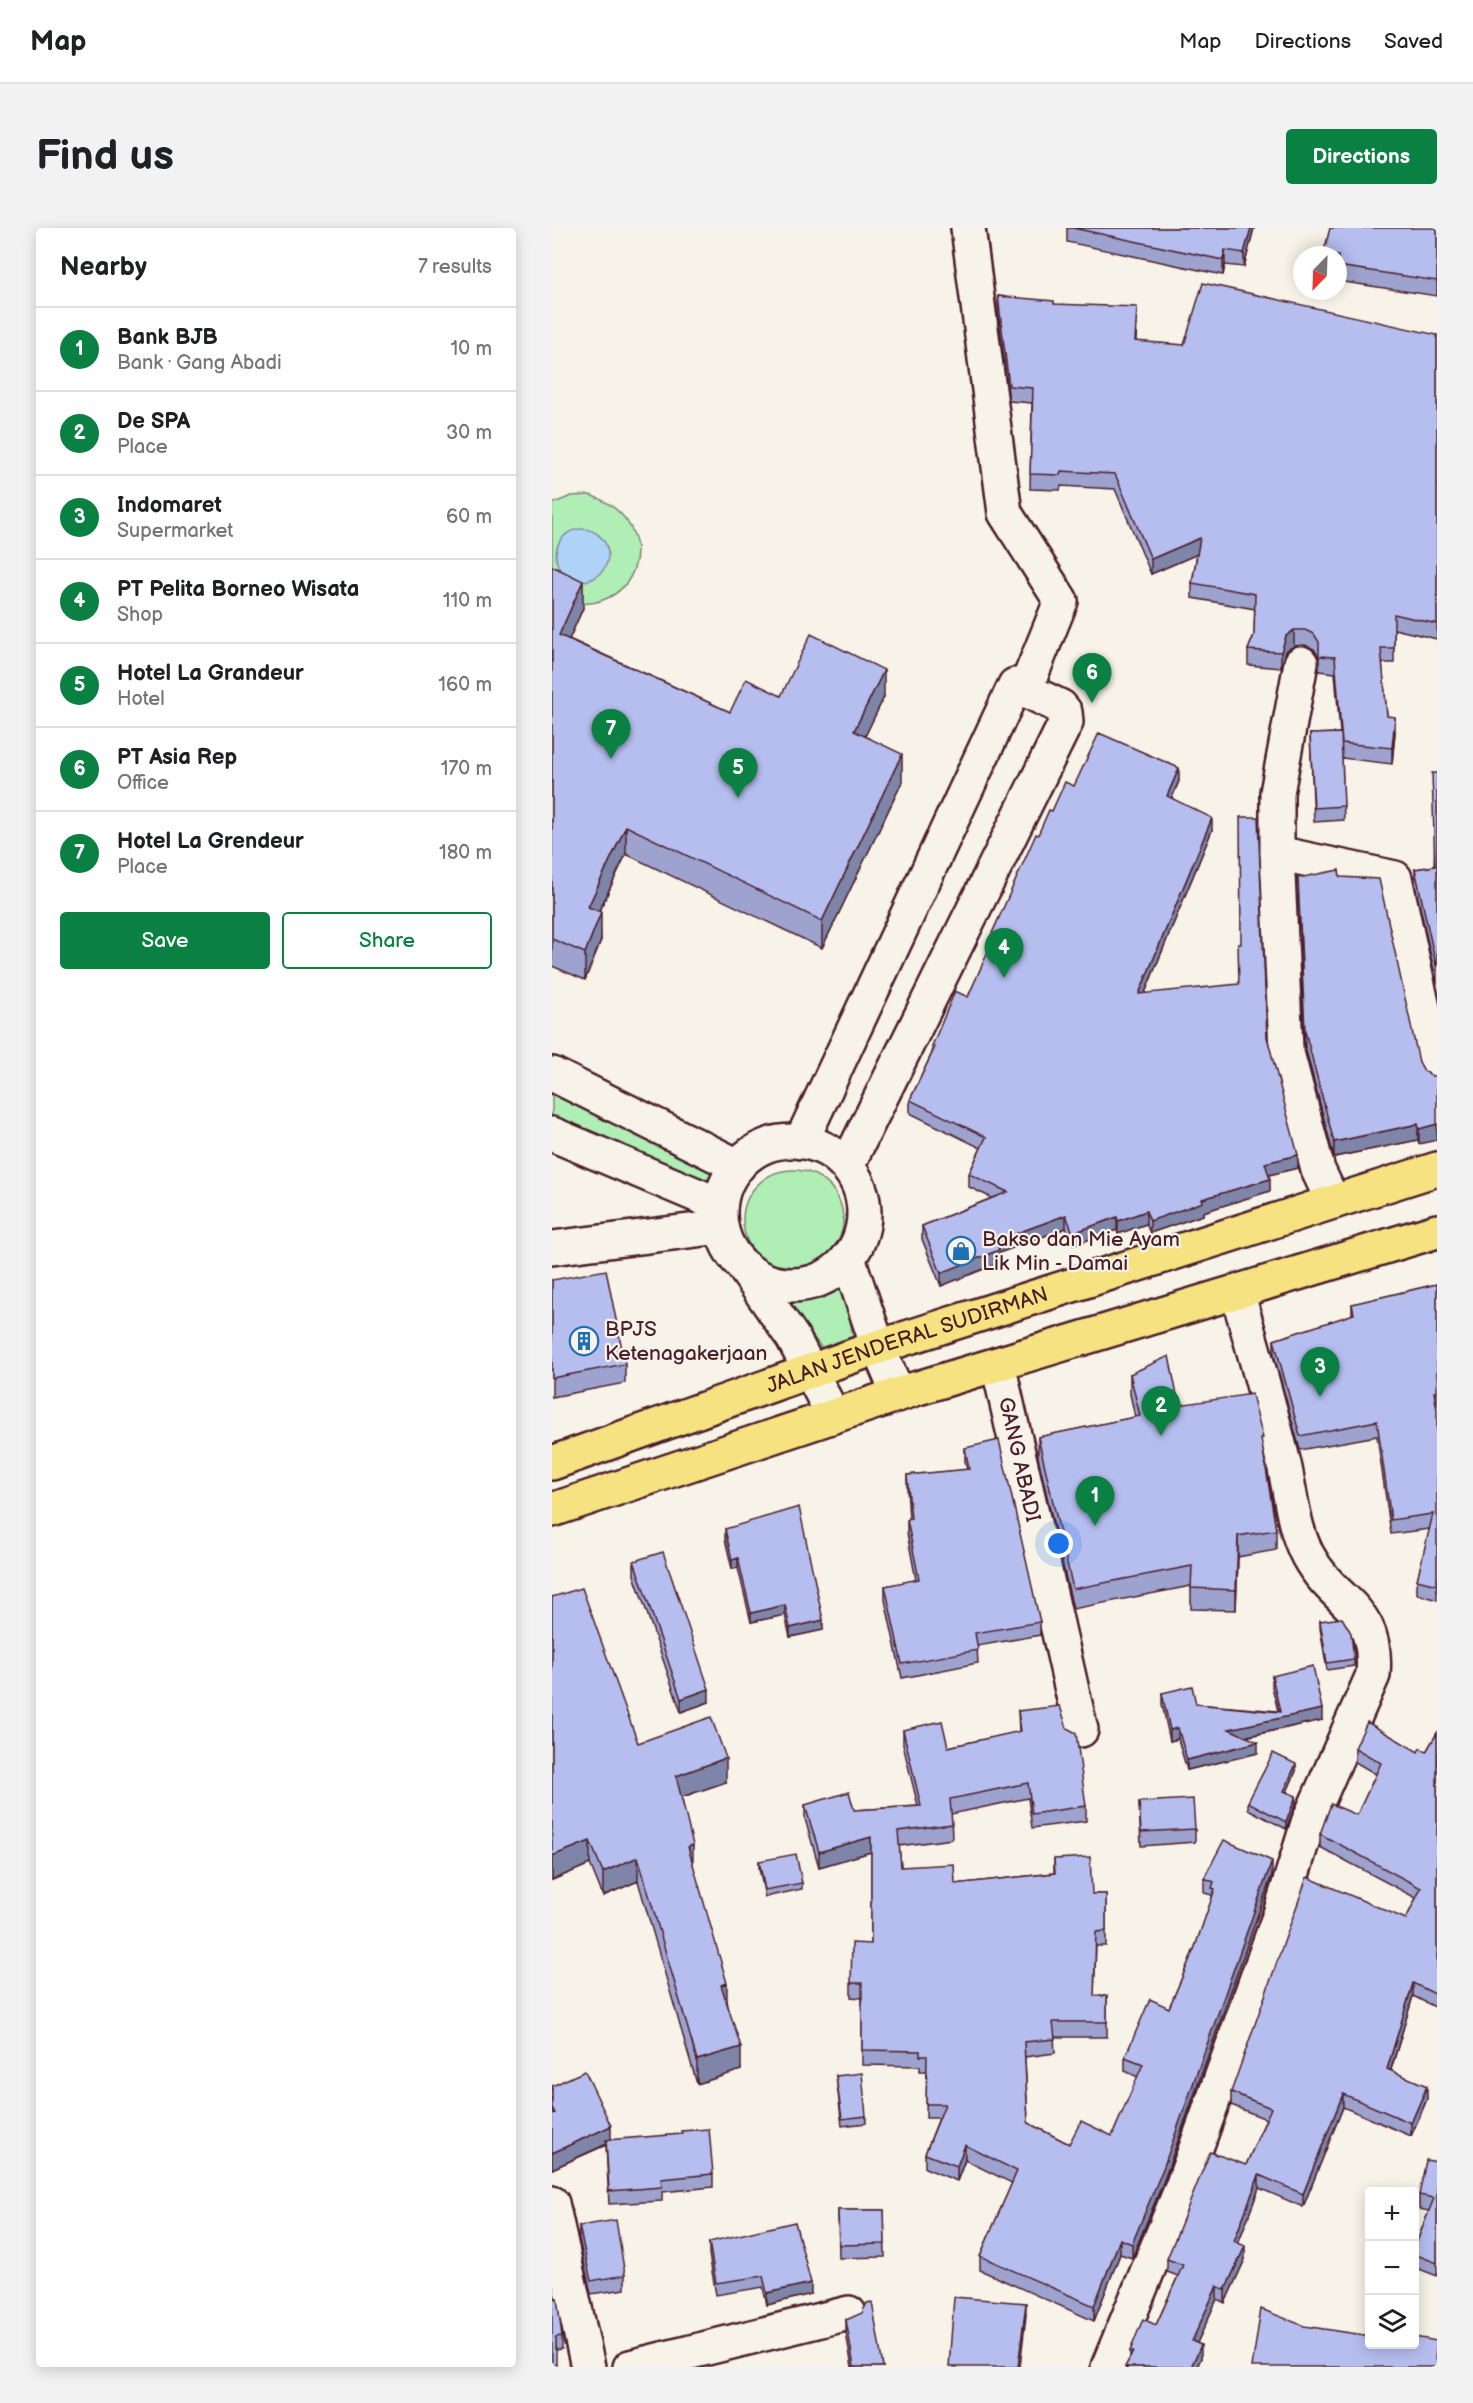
<!DOCTYPE html>
<meta charset="utf-8">
<style>
:root{--surface:#fff;--page:#f2f2f2;--text:#202124;--muted:#757577;--line:#e0e0e0;--accent:#0b8043}
body{margin:0;font-family:"Balsamiq Sans",sans-serif;background:var(--page);color:var(--text)}
.controls{position:absolute;right:18px;bottom:18px;display:grid;overflow:hidden;border-radius:6px;box-shadow:0 3px 15px #0003}
.controls button{width:54px;height:54px;display:grid;place-items:center;padding:0;border:0;border-bottom:2px solid var(--line);background:var(--surface);color:var(--text);font:30px sans-serif}
.compass{position:absolute;left:741px;top:18px;width:54px;height:54px;border-radius:50%;background:var(--surface);box-shadow:0 3px 15px #0003;rotate:203deg}
.you{position:absolute;left:507px;top:1316px;width:21px;height:21px;margin:-15px;border:4px solid #fff;border-radius:50%;background:#1a73e8;box-shadow:0 0 0 9px #1a73e833}
.badge{display:grid;place-items:center;width:39px;height:39px;border-radius:50%;background:var(--accent);color:#fff;font-size:20px;font-weight:700}
.pin{position:absolute;translate:-50% -50px;filter:drop-shadow(0 2px 3px #0008)}
.pin::after{content:'';position:absolute;top:32px;width:21px;height:18px;background:inherit;clip-path:polygon(0 0,100% 0,50% 100%)}
.list{margin:0;padding:0;list-style:none}
h2{display:flex;justify-content:space-between;align-items:center;height:78px;margin:0;padding:0 24px;font-size:26px}
h2 small{font-size:20px;font-weight:400;color:var(--muted)}
.list li{display:grid;grid-template-columns:39px 1fr auto;gap:18px;align-items:center;box-sizing:border-box;height:84px;padding:0 24px;border-top:2px solid var(--line)}
.list b{display:block;font-size:22px;white-space:nowrap}
.list p{margin:0;font-size:20px;white-space:nowrap;color:var(--muted)}
.list em{font-size:20px;font-style:normal;color:var(--muted)}
.actions{display:flex;gap:12px;padding:18px 24px}
.actions a{flex:1;padding:14px 0;border:2px solid var(--accent);border-radius:6px;text-align:center;font-size:21px;color:var(--accent)}
.actions .main{background:var(--accent);color:#fff}
.icon{flex:none;width:33px;height:33px;fill:none;stroke:currentColor;stroke-width:2;stroke-linecap:round;stroke-linejoin:round}
.map{position:relative;flex:none;width:885px;height:2139px;overflow:hidden;border-radius:6px}
header{display:flex;align-items:center;gap:36px;box-sizing:border-box;height:84px;padding:0 30px;background:var(--surface);border-bottom:2px solid var(--line)}
header strong{font-size:28px}
nav{display:flex;gap:33px;margin-inline-start:auto;font-size:21px}
.intro{display:flex;align-items:center;justify-content:space-between;box-sizing:border-box;height:144px;padding:0 36px}
h1{margin:0;font-size:42px}
.button{padding:15px 27px;border-radius:6px;background:var(--accent);color:#fff;font-size:21px;font-weight:700}
main{display:flex;gap:36px;padding:0 36px}
aside{flex:1;background:var(--surface);border-radius:6px;box-shadow:0 3px 15px #0003}
.map>svg:first-child{display:block}
</style>
<header>
<strong>Map</strong>
<nav><a>Map</a><a>Directions</a><a>Saved</a></nav>
</header>
<div class="intro"><h1>Find us</h1><a class="button">Directions</a></div>
<main>
<aside>
<h2>Nearby<small>7 results</small></h2>
<ul class="list">
<li><span class="badge">1</span><div><b>Bank BJB</b><p>Bank · Gang Abadi</p></div><em>10 m</em></li>
<li><span class="badge">2</span><div><b>De SPA</b><p>Place</p></div><em>30 m</em></li>
<li><span class="badge">3</span><div><b>Indomaret</b><p>Supermarket</p></div><em>60 m</em></li>
<li><span class="badge">4</span><div><b>PT Pelita Borneo Wisata</b><p>Shop</p></div><em>110 m</em></li>
<li><span class="badge">5</span><div><b>Hotel La Grandeur</b><p>Hotel</p></div><em>160 m</em></li>
<li><span class="badge">6</span><div><b>PT Asia Rep</b><p>Office</p></div><em>170 m</em></li>
<li><span class="badge">7</span><div><b>Hotel La Grendeur</b><p>Place</p></div><em>180 m</em></li>
</ul>
<div class="actions"><a class="main">Save</a><a>Share</a></div>
</aside>
<div class="map">
<svg width="885" height="2139" viewBox="0 0 885 2139">
<rect width="100%" height="100%" fill="#f7f3e8"/>
<filter id="ink" filterUnits="userSpaceOnUse"><feTurbulence type="fractalNoise" baseFrequency=".0167" numOctaves="2"/><feDisplacementMap in="SourceGraphic" scale="12" xChannelSelector="R" yChannelSelector="G"/><feConvolveMatrix kernelMatrix="1 2 1 2 8 2 1 2 1" color-interpolation-filters="sRGB"/></filter>
<g filter="url(#ink)">
<g fill="#afeeb5" stroke="#7c8670" stroke-width="1.5">
<path d="M38,267C122,297 83,402 0,369V276L19,268Z"/>
<path d="M0,862L164,941V950L159,959L0,893Z"/>
<circle cx="241" cy="992" r="50"/>
<path d="M291,1052L302,1115L274,1126L230,1067C255,1070 270,1064 291,1052Z"/>
</g>
<circle fill="#afd3f7" stroke="#878ba5" stroke-width="1.5" cx="30" cy="327" r="26"/>
<g fill="none" stroke-linecap="round" stroke-linejoin="round">
<g stroke="#4a1f2b" stroke-width="38">
<g id="minor">
<path d="M416,0L453,285L509,373L473,462"/>
<path d="M749,435L725,565V625L843,650L885,845"/>
<path d="M725,625L734,821L766,942L781,974"/>
<path d="M0,846L186,938"/>
<path d="M0,906L168,977"/>
<circle cx="240" cy="985" r="72"/>
<path d="M249,914L463,457L509,479L513,484L514,494L295,938"/>
<path d="M0,1020L169,999"/>
<path d="M296,1030L326,1119L346,1166"/>
<path d="M193,1041L241,1110L281,1187"/>
<path id="s1" d="M446,1136L529,1502"/>
<path d="M0,1975L36,2139"/>
<path d="M78,2139L297,2085"/>
<path d="M556,2139L630,1959L729,1683L756,1595L821,1447C827,1378 784,1379 756,1328C741,1300 739,1267 732,1236C718,1178 701,1121 685,1063"/>
</g>
</g>
<g stroke="#4a1f2b" stroke-width="38">
<g id="highway">
<path id="s2" d="M0,1235L326,1119L885,941"/>
<path d="M0,1282L366,1160L885,1003"/>
</g>
</g>
<use href="#minor" stroke="#f7f3e8" stroke-width="33"/>
<use href="#highway" stroke="#f6e281" stroke-width="33"/>
</g>
<g fill="#9da3ce" stroke="#4a1f2b" stroke-width="1.5">
<path d="M515,0H702L692,39L673,37L671,47L515,14Z"/>
<path d="M885,0V68L786,53V27Z"/>
<path d="M446,68L502,76L585,94L584,114L632,117L885,107V411L842,401V435H830L835,488L843,504L840,536L790,530L792,592L762,594L758,506L788,505L783,445L767,443V429L762,421L753,417L742,418L734,423L729,440L696,437V422L702,407L703,381L640,370V355L645,326L599,346L563,261L509,258L508,262L478,261L480,175L457,173L446,83Z"/>
<path d="M0,338L31,380L17,411L178,484L229,468L332,469L313,508L350,554L270,720L74,626L47,684L49,712L33,752L0,738Z"/>
<path d="M885,545V756L863,656V641L882,638Z"/>
<path d="M627,553L620,570L660,602L593,765L715,809L746,940L716,947L718,963L651,984V987L598,1005L594,996L566,1006L565,1002L521,1017L514,1000L447,1025V1035L389,1058L370,1011V998L440,970L417,959V946L429,920L358,885V872L380,825V818L416,769L438,720V710L486,607L500,583L522,558Z"/>
<path d="M788,649L867,834L872,843L880,848L867,916L866,912L782,929L753,818L746,650Z"/>
<path d="M0,1052L73,1136V1155L0,1169Z"/>
<path d="M885,1056L884,1178L885,1372L865,1366V1352L878,1301L839,1306L825,1208L748,1222L722,1127V1112L800,1087V1076Z"/>
<path d="M578,1146L627,1177L711,1223L724,1302V1322L686,1329L684,1382L639,1381V1358L521,1381L486,1229V1209L583,1189L578,1166Z"/>
<path d="M413,1220L488,1394V1407L425,1418L426,1435L350,1450L333,1372V1358L364,1352L355,1305V1292L357,1291L355,1260V1247L415,1242L413,1233Z"/>
<path d="M173,1301L271,1402L238,1409L233,1387L199,1394L186,1340L180,1341L173,1311Z"/>
<path d="M82,1333L157,1474L129,1484L82,1347Z"/>
<path d="M0,1369L86,1515L174,1554L130,1569L141,1638L175,1773L189,1842L145,1856L86,1653L51,1668L38,1636L0,1652Z"/>
<path d="M768,1393L802,1431V1438L775,1442L768,1400Z"/>
<path d="M720,1448L770,1492L694,1509L706,1525L635,1542L626,1511L618,1513L610,1476V1465L644,1476L726,1483L720,1459Z"/>
<path d="M466,1483L534,1578V1593L480,1600L476,1570L399,1586L400,1611L347,1618L349,1639L403,1656L502,1645V1631L540,1666H554V1718H544L542,1768H555V1809H502L503,1825L473,1829L476,1895L517,1916L560,1908L586,1849L573,1843V1829L617,1780L643,1719L660,1671V1667L652,1665V1650L720,1647L612,1952L580,2030L568,2026L542,2093L428,2042V2028L460,1955L413,1932L405,1953L373,1940V1926L387,1890H374L375,1843H368V1838L310,1837V1770L299,1769V1755L319,1716V1624L267,1639L253,1591V1577L302,1582L366,1578L351,1517V1502L396,1519L467,1504Z"/>
<path d="M885,1505V1780L861,1768L839,1842L875,1871L859,1908L791,1879L751,1979L707,1960L686,2015L693,2031L673,2075L665,2071L645,2115L649,2130L645,2139H573L578,2130V2123L604,2097L626,2048L615,2044V2031L694,1937L714,1891L679,1877V1864L854,1691L864,1670L768,1619V1606L805,1587L824,1546L803,1534V1520L874,1524Z"/>
<path d="M744,1543L735,1564L744,1575L734,1601L696,1581V1574Z"/>
<path d="M587,1574L643,1601V1614L589,1618Z"/>
<path d="M207,1633L250,1655V1661L213,1669L207,1640Z"/>
<path d="M284,1848L314,1888V1895L290,1898Z"/>
<path d="M0,1858L59,1911L161,1946V1959L110,1964V1973L57,1976L54,1917L0,1941Z"/>
<path d="M885,1934V2048L862,2039V2021L877,1983L867,1981V1967Z"/>
<path d="M286,1982H332L333,2029L287,2030Z"/>
<path d="M27,1998L73,2047V2061L39,2066L27,2011Z"/>
<path d="M157,2014L259,2066L215,2077L211,2059L164,2067L157,2026Z"/>
<path d="M0,2071L10,2108V2121L4,2122Z"/>
<path d="M294,2092L331,2139H300L294,2105Z"/>
</g>
<g fill="#7f85a8" stroke="#4a1f2b" stroke-width="1.5">
<path d="M699,0H702L692,39V25Z"/>
<path d="M673,22V37L671,47V32Z"/>
<path d="M648,310V325L599,346V331Z"/>
<path d="M31,353V380L7,434V407Z"/>
<path d="M742,402V418L734,423L729,440V424L734,408Z"/>
<path d="M332,442V469L302,531V503Z"/>
<path d="M843,489V504L840,536V520Z"/>
<path d="M350,526V554L270,720V693Z"/>
<path d="M627,540V553L615,580V568Z"/>
<path d="M660,590V602L587,779V766Z"/>
<path d="M74,598V626L36,706V679Z"/>
<path d="M49,684V712L33,752V725Z"/>
<path d="M866,896V912L782,929V914Z"/>
<path d="M885,896V912L867,916V901Z"/>
<path d="M746,927V940L713,948V935Z"/>
<path d="M718,951V963L651,984V987L598,1005V993L650,971Z"/>
<path d="M594,983V996L566,1006V993Z"/>
<path d="M514,987V1000L447,1025V1035L389,1058V1045L444,1013Z"/>
<path d="M565,989V1002L521,1017V1005Z"/>
<path d="M882,1164H885V1178L882,1179Z"/>
<path d="M686,1308V1329L684,1382V1362Z"/>
<path d="M186,1330V1340L180,1341V1332Z"/>
<path d="M233,1377V1387L199,1394V1385Z"/>
<path d="M271,1392V1402L238,1409V1400Z"/>
<path d="M157,1461V1474L129,1484V1471Z"/>
<path d="M770,1481V1492L677,1512V1501Z"/>
<path d="M626,1500V1511L618,1513V1502Z"/>
<path d="M706,1514V1525L635,1542V1532Z"/>
<path d="M174,1530V1554L124,1571V1548Z"/>
<path d="M744,1536V1543L732,1570V1563Z"/>
<path d="M744,1568V1575L734,1601V1594Z"/>
<path d="M319,1609V1624L267,1639V1624Z"/>
<path d="M38,1613V1636L0,1652V1628Z"/>
<path d="M141,1617V1641L136,1619Z"/>
<path d="M86,1629V1653L51,1668V1644Z"/>
<path d="M720,1633V1647L612,1952L580,2030V2016Z"/>
<path d="M175,1755V1779L169,1757Z"/>
<path d="M861,1755V1768L835,1854V1841Z"/>
<path d="M189,1819V1842L145,1856V1832Z"/>
<path d="M875,1858V1871L859,1908V1895Z"/>
<path d="M791,1866V1879L751,1979V1966Z"/>
<path d="M59,1898V1914L0,1941V1925Z"/>
<path d="M413,1917V1932L405,1953V1938Z"/>
<path d="M707,1947V1960L682,2026V2013Z"/>
<path d="M568,2011V2026L542,2093V2078Z"/>
<path d="M693,2018V2031L673,2075V2062Z"/>
<path d="M259,2055V2066L215,2077V2065Z"/>
<path d="M665,2058V2071L640,2126V2113Z"/>
<path d="M474,2075V2088L468,2139H466Z"/>
<path d="M649,2117V2130L645,2139H639Z"/>
</g>
<g fill="#b6bef0" stroke="#4a1f2b" stroke-width="1.5">
<path d="M521,0H699L692,25L673,22L671,32Z"/>
<path d="M778,0H885V53L786,38V27H771Z"/>
<path d="M651,55L885,107V396L842,386V420H829L835,488L843,489L840,520L790,515L783,429L767,428V414L762,406L753,402H742L734,408L729,424L696,422L702,407L703,366L640,355L648,310L599,331L563,246L509,243L508,247L478,246L481,160L457,158L446,68L502,73V76L585,79L583,113L632,117Z"/>
<path d="M0,338L31,353L7,407L178,484L194,451L229,468L259,406L332,442L302,503L350,526L270,693L74,598L36,679L49,684L33,725L0,711Z"/>
<path d="M547,505L627,540L615,568L660,590L587,766L687,756L686,716H689L688,589H706L715,809L746,927L713,935L718,951L650,971L651,974L598,993L594,983L566,993L565,989L521,1005L514,987L444,1013L447,1022L389,1045L370,998L456,964L417,946L434,909L358,872L383,819L380,818L403,763L416,769L441,712L438,710L484,606L486,607L497,582L500,583L513,554L522,558Z"/>
<path d="M789,505L792,578L762,580L758,506Z"/>
<path d="M880,545H885V741L863,641L883,638Z"/>
<path d="M787,642L788,649L827,651L867,834L872,843L880,848H885V896L867,901L866,896L782,914L753,803L746,650Z"/>
<path d="M54,1042L73,1136L0,1150V1052Z"/>
<path d="M885,1056V1164H882L885,1182V1357L865,1352L881,1286L839,1292L825,1193L748,1208L722,1112L802,1086L800,1076Z"/>
<path d="M617,1128L627,1177L700,1166L711,1210H709L724,1302L686,1308L684,1362L639,1360L640,1338L521,1361L486,1209L588,1188L578,1146Z"/>
<path d="M447,1212L488,1394L423,1405L426,1422L350,1436L333,1358L367,1351L355,1292L359,1291L355,1247L417,1241L413,1220Z"/>
<path d="M247,1279L271,1392L238,1400L233,1377L199,1385L186,1330L180,1332L173,1301Z"/>
<path d="M111,1324L157,1461L129,1471L82,1333Z"/>
<path d="M30,1360L86,1515L159,1489L174,1530L124,1548L141,1617L136,1619L175,1755L169,1757L189,1819L145,1832L86,1629L51,1644L38,1613L0,1628V1369Z"/>
<path d="M790,1390L799,1405L802,1431L775,1435L768,1393Z"/>
<path d="M761,1438L770,1481L677,1501L706,1514L635,1532L626,1500L618,1502L610,1465L640,1458L644,1476L728,1484L720,1448Z"/>
<path d="M508,1478L515,1500L524,1505L534,1578L480,1586L476,1555L398,1571L400,1596L346,1603L349,1639L402,1636L403,1656L503,1645L502,1631L538,1629L540,1666H554V1703L544,1704L542,1768H555V1794H501L503,1811L472,1814L476,1895L517,1916L529,1893L560,1908L591,1836L573,1829L598,1771L617,1780L643,1719L663,1661L660,1660L662,1654L652,1650L672,1612L720,1633L612,1938L580,2016L568,2011L542,2078L428,2028L465,1943L413,1917L405,1938L373,1926L393,1876H374L375,1828H368V1823L310,1822V1755H299L300,1715L319,1716V1609L267,1624L253,1577L297,1564L302,1582L369,1578L351,1502L390,1493L396,1519L469,1503L466,1483Z"/>
<path d="M815,1494L866,1524L868,1520L874,1524L885,1505V1767L861,1755L835,1841L875,1858L859,1895L791,1866L751,1966L707,1947L682,2013L693,2018L673,2062L665,2058L640,2113L649,2117L639,2139H573L581,2124L578,2123L591,2091L604,2097L631,2037L615,2031L658,1924L694,1937L719,1880L679,1864L755,1649L854,1691L869,1660L768,1606L779,1576L805,1587L829,1535L803,1520Z"/>
<path d="M721,1525L744,1536L732,1563L744,1568L734,1594L696,1574Z"/>
<path d="M641,1571L643,1601L589,1604L587,1574Z"/>
<path d="M244,1626L250,1655L213,1662L207,1633Z"/>
<path d="M33,1843L59,1898L0,1925V1886L3,1885L0,1880V1858Z"/>
<path d="M310,1845L314,1888L290,1891L284,1848Z"/>
<path d="M157,1901L161,1946L109,1951L110,1959L57,1963L54,1912L130,1906L129,1903Z"/>
<path d="M874,1932L885,1934V2035L862,2026V2021L882,1970L867,1967Z"/>
<path d="M286,1982H332L333,2016L287,2017Z"/>
<path d="M64,1992L73,2047L39,2053L27,1998Z"/>
<path d="M243,1994L259,2055L215,2065L211,2048L164,2055L157,2014Z"/>
<path d="M402,2069L474,2075L466,2139H397Z"/>
<path d="M5,2070L10,2108L4,2109V2139H0V2071Z"/>
<path d="M320,2074L331,2139H302L294,2092L310,2085L315,2075Z"/>
<path d="M709,2081L752,2098L818,2108V2116H862V2109L885,2113L883,2131H885V2139H700Z"/>
</g>
</g>
<defs>
<g id="shop-ring" transform="scale(1.5)"><circle r="9.5" fill="#f7f3e8" stroke="#1f6fb2" stroke-width="1.5"/><path d="M-5-2.5h2.3a2.7 3.5 0 0 1 5.4 0H5L5.5 6h-11ZM-1.5-2.5h3a1.5 2.3 0 0 0-3 0Z" fill="#1f6fb2"/></g>
<g id="building-ring" transform="scale(1.5)"><circle r="9.5" fill="#f7f3e8" stroke="#1f6fb2" stroke-width="1.5"/><path d="M-4-6H4V6H1V3H-1V6H-4ZM-2.5-4.3h1.7v1.8h-1.7ZM.8-4.3h1.7v1.8H.8ZM-2.5-1h1.7V.8h-1.7ZM.8-1h1.7V.8H.8Z" fill="#1f6fb2"/></g>
</defs>
<g fill-rule="evenodd">
<use href="#shop-ring" x="409" y="1023"/>
<use href="#building-ring" x="32" y="1113"/>
</g>
<g text-anchor="middle" dominant-baseline="central" stroke-width="4.5" stroke-linejoin="round" paint-order="stroke">
<g font-size="21" fill="#4a1f2b" stroke="#f7f3e8" text-anchor="start">
<text x="430" y="1011">Bakso dan Mie Ayam<tspan x="430" dy="24">Lik Min - Damai</tspan></text>
<text x="53" y="1101">BPJS<tspan x="53" dy="24">Ketenagakerjaan</tspan></text>
</g>
<g font-size="21" fill="#4a1f2b" stroke="#f7f3e8">
<text stroke="none"><textPath href="#s2" startOffset="376">JALAN JENDERAL SUDIRMAN</textPath></text>
<text stroke="none"><textPath href="#s1" startOffset="98">GANG ABADI</textPath></text>
</g>
</g>
</svg>
<div class="controls">
<button>+</button>
<button>−</button>
<button><svg class="icon" aria-label="layers" viewBox="0 0 24 24"><path d="M12 4l9 5-9 5-9-5zM3 14l9 5 9-5"/></svg></button>
</div>
<svg class="compass" viewBox="-18 -18 36 36"><path d="M0-13l5 13h-10z" fill="#e53935"/><path d="M0 13l5-13h-10z" fill="#757577"/></svg>
<div class="you"></div>
<div class="pin badge" style="left:543px;top:1298px">1</div>
<div class="pin badge" style="left:609px;top:1208px">2</div>
<div class="pin badge" style="left:768px;top:1169px">3</div>
<div class="pin badge" style="left:452px;top:750px">4</div>
<div class="pin badge" style="left:186px;top:570px">5</div>
<div class="pin badge" style="left:540px;top:475px">6</div>
<div class="pin badge" style="left:59px;top:531px">7</div>
</div>
</main>
